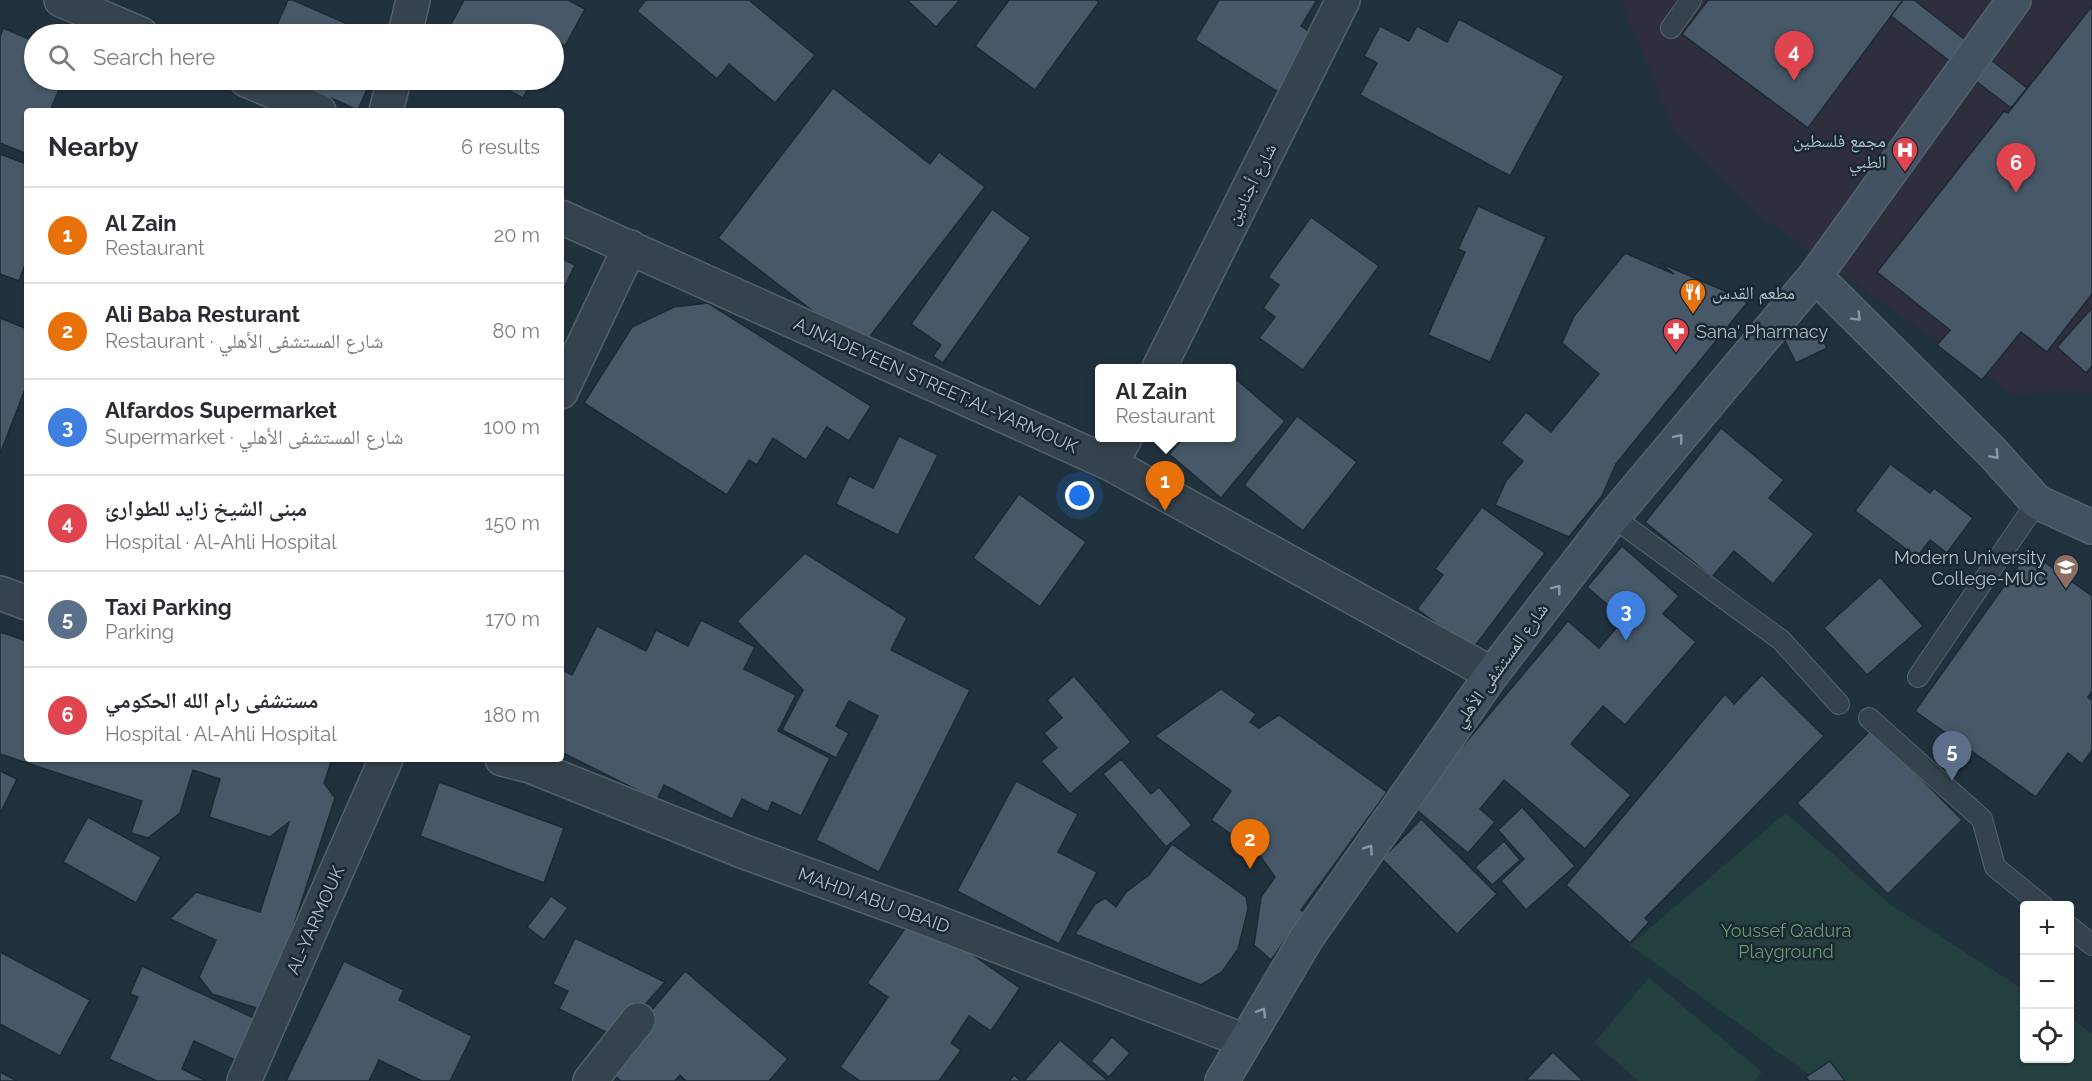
<!DOCTYPE html>
<meta charset="utf-8">
<style>
:root{--surface:#fff;--page:#f2f2f3;--text:#2b2b33;--muted:#7c7c81;--line:#e1e1e2;--accent:#526f8f}
body{margin:0;font-family:Raleway,"Noto Naskh Arabic",sans-serif;background:var(--page);color:var(--text)}
.controls{position:absolute;right:18px;bottom:18px;display:grid;overflow:hidden;border-radius:6px;box-shadow:0 2px 4px #0004}
.controls button{width:54px;height:54px;display:grid;place-items:center;padding:0;border:0;border-bottom:2px solid var(--line);background:var(--surface);color:var(--text);font:30px sans-serif}
.you{position:absolute;left:1080px;top:496px;width:21px;height:21px;margin:-15px;border:4px solid #fff;border-radius:50%;background:#1a73e8;box-shadow:0 0 0 9px #1a73e833}
.badge{display:grid;place-items:center;width:39px;height:39px;border-radius:50%;background:var(--accent);color:#fff;font-size:20px;font-weight:700}
.pin{position:absolute;translate:-50% -50px;filter:drop-shadow(0 2px 3px #0008)}
.pin::after{content:'';position:absolute;top:32px;width:21px;height:18px;background:inherit;clip-path:polygon(0 0,100% 0,50% 100%)}
.popup{position:absolute;left:1095px;top:364px;width:141px;height:78px;box-sizing:border-box;display:grid;place-content:center;border-radius:6px;background:var(--surface);filter:drop-shadow(0 2px 4px #0005);font-size:20px;white-space:nowrap;color:var(--muted)}
.popup b{font-size:22px;color:var(--text)}
.popup::after{content:'';position:absolute;left:50%;top:100%;margin-left:-12px;border:12px solid transparent;border-top-color:var(--surface)}
.list{margin:0;padding:0;list-style:none}
h2{display:flex;justify-content:space-between;align-items:center;height:78px;margin:0;padding:0 24px;font-size:26px}
h2 small{font-size:20px;font-weight:400;color:var(--muted)}
.list li{display:grid;grid-template-columns:39px 1fr auto;gap:18px;align-items:center;box-sizing:border-box;height:96px;padding:0 24px;border-top:2px solid var(--line)}
.list b{display:block;font-size:22px;white-space:nowrap}
.list p{margin:0;font-size:20px;white-space:nowrap;color:var(--muted)}
.list em{font-size:20px;font-style:normal;color:var(--muted)}
.icon{flex:none;width:33px;height:33px;fill:none;stroke:currentColor;stroke-width:2;stroke-linecap:round;stroke-linejoin:round}
.map{position:relative;flex:none;width:2092px;height:1081px;overflow:hidden}
.search{position:absolute;background:var(--surface);box-shadow:0 2px 4px #0004;left:24px;top:24px;width:540px;height:66px;display:flex;align-items:center;gap:15px;box-sizing:border-box;padding:0 21px;border-radius:33px;color:var(--muted);font-size:22px}
.panel{position:absolute;background:var(--surface);box-shadow:0 2px 4px #0004;left:24px;top:108px;width:540px;height:654px;border-radius:6px}
.map>svg:first-child{display:block}
</style>
<div class="map">
<svg width="2092" height="1081" viewBox="0 0 2092 1081">
<rect width="100%" height="100%" fill="#21323f"/>
<path fill="#2e2e3f" d="M1621,0H2092V392L2012,394L1764,219L1673,128Z"/>
<g fill="#23403f">
<path d="M1786,813L1891,905L2024,990V1058H2070V1019L2092,1033V1081H1818L1630,945Z"/>
<path d="M1649,978L1762,1072L1754,1081H1639L1594,1043Z"/>
</g>
<g fill="#475968" stroke="#1c2a35" stroke-width="1.5">
<path d="M288,0H293L370,34H273Z"/>
<path d="M464,0H568L585,9L565,46L554,39V34H544L526,25L521,34H446Z"/>
<path d="M646,0H749L815,55L775,103L729,64L717,79L637,11Z"/>
<path d="M907,0H960L936,27Z"/>
<path d="M1009,0H1096L1099,2L1035,90L975,46Z"/>
<path d="M1219,0H1317L1301,26L1318,37L1283,95L1195,40Z"/>
<path d="M1708,0H1903L1808,128L1682,34Z"/>
<path d="M1903,0H1914L2027,88L2011,108L1891,16Z"/>
<path d="M2092,6V294L2047,352L2021,332L1982,380L1937,345L1950,330L1877,272L2004,111L2008,113Z"/>
<path d="M1459,19L1564,76L1510,176L1360,95L1377,63L1364,56L1380,26L1409,41L1417,26L1447,42Z"/>
<path d="M3,28L34,41V80H63L50,111H27V154L0,143V37Z"/>
<path d="M290,80H371L358,110Z"/>
<path d="M489,80H533L523,98Z"/>
<path d="M833,88L930,164L939,152L985,187L861,348L718,238Z"/>
<path d="M0,154L24,163L27,158V259L19,281L0,274Z"/>
<path d="M1478,206L1546,237L1490,362L1428,335L1465,252L1458,249Z"/>
<path d="M992,209L1031,238L943,363L933,356L941,345L911,324Z"/>
<path d="M1311,217L1379,266L1303,370L1259,338L1275,317L1263,308L1279,285L1268,277Z"/>
<path d="M1625,253L1674,274L1660,263L1741,298L1747,303L1616,464L1602,496L1569,537L1495,505L1506,481L1523,461L1501,443L1526,412L1551,432L1599,374L1562,343L1574,316Z"/>
<path d="M561,258L575,265L561,294Z"/>
<path d="M708,303L871,406L849,441L827,427L806,460L773,438L757,465L749,460L727,495L584,403L632,327L674,307Z"/>
<path d="M2092,308V366L2086,373L2057,347Z"/>
<path d="M0,318L27,329V394L24,392L0,454Z"/>
<path d="M1815,324L1827,348L1796,363L1784,339Z"/>
<path d="M1231,375L1285,421L1221,498L1169,454L1183,438H1231Z"/>
<path d="M1297,416L1357,462L1303,531L1244,485Z"/>
<path d="M1721,428L1784,480L1769,498L1814,534L1773,584L1734,551L1712,577L1645,522Z"/>
<path d="M899,436L938,455L898,535L836,504L849,476L873,488Z"/>
<path d="M1890,464L1930,493L1934,488L1973,518L1947,553L1930,540L1917,557L1855,511Z"/>
<path d="M1019,494L1086,542L1040,607L973,558Z"/>
<path d="M1482,507L1545,553L1472,650L1417,609L1443,575L1435,569Z"/>
<path d="M1622,546L1679,596L1663,614L1696,642L1625,725L1603,706L1571,744L1631,795L1585,849L1504,780L1480,809L1495,822L1468,853L1412,806L1568,621L1599,648L1624,619L1587,587Z"/>
<path d="M2029,551L2092,596V691L2088,697L2092,701V750L2082,764L2068,753L2036,797L1915,711Z"/>
<path d="M805,553L907,618L891,650L970,690L879,872L816,840L878,716L849,701L836,726L849,733L836,758L782,730L803,690L737,621Z"/>
<path d="M1880,577L1923,626L1867,675L1824,628Z"/>
<path d="M701,620L755,647L744,669L796,695L778,731L830,758L801,816L772,802L768,812L742,799L732,819L664,785L657,800L561,752V669L572,675L597,626L646,651L656,630L688,646Z"/>
<path d="M0,632L27,641V759H332L324,783L335,798L266,1011L212,994L199,977L216,940L170,919L196,892L260,912L289,822L270,837L209,817L220,779L193,770L180,813L148,838L131,833L142,801L0,754Z"/>
<path d="M1762,675L1824,736L1645,918L1649,922L1630,943L1566,885L1725,694L1734,704Z"/>
<path d="M1074,676L1131,742L1070,794L1041,761L1057,748L1044,733L1062,718L1047,700Z"/>
<path d="M1221,689L1256,714L1250,722L1259,728L1279,715L1387,792L1301,910L1305,913L1271,960L1254,945L1261,897L1275,877L1258,853L1211,820L1231,791L1155,736Z"/>
<path d="M1872,729L1962,820L1888,894L1797,803Z"/>
<path d="M1121,759L1151,794L1159,787L1192,825L1166,847L1103,774Z"/>
<path d="M0,771L17,779L0,814Z"/>
<path d="M1016,781L1078,814L1058,852L1097,872L1059,944L957,891Z"/>
<path d="M439,782L564,828L544,883L420,836Z"/>
<path d="M1522,807L1575,866L1526,910L1501,881L1524,859L1498,830Z"/>
<path d="M88,817L161,857L136,903L63,862Z"/>
<path d="M1421,819L1497,894L1457,934L1382,859Z"/>
<path d="M1504,841L1520,860L1492,885L1475,867Z"/>
<path d="M1172,844L1246,897L1248,909L1238,949L1222,972L1201,985L1075,934L1095,904L1105,898L1116,907L1126,892L1149,875Z"/>
<path d="M551,896L568,908L544,940L527,927Z"/>
<path d="M915,914L1020,988L991,1031L969,1016L951,1043L961,1050L939,1081H860L840,1067L888,997L867,983Z"/>
<path d="M575,938L665,982L616,1037L559,1009L568,991L553,984Z"/>
<path d="M0,952L90,1000L60,1056L0,1024Z"/>
<path d="M344,961L404,990L399,1000L472,1036L450,1081H422L379,1060L369,1081H286Z"/>
<path d="M142,966L254,1018L235,1060L194,1041L182,1069L206,1081H157L109,1059L138,997L130,994Z"/>
<path d="M685,971L788,1059L769,1081H686L680,1075L675,1081H621L604,1066Z"/>
<path d="M1112,1037L1130,1053L1109,1077L1091,1061Z"/>
<path d="M1060,1040L1108,1081H1024Z"/>
<path d="M1553,1052L1583,1081L1526,1080Z"/>
<path d="M1830,1061L1845,1081H1809L1806,1077Z"/>
<path d="M0,1072L17,1081H0Z"/>
<path d="M1014,1075L1021,1081H1009Z"/>
</g>
<g fill="none" stroke-linecap="round" stroke-linejoin="round">
<g stroke="#53616c" stroke-width="22">
<g id="lane">
<path d="M1671,28L1691,0"/>
<path d="M1613,517L1781,640L1839,704"/>
<path d="M1918,677L2037,502"/>
<path d="M1869,718L1982,819L1995,867L2043,906"/>
<path d="M2070,927L2092,945"/>
</g>
</g>
<g stroke="#53616c" stroke-width="36">
<g id="street">
<path d="M61,0L141,34"/>
<path d="M405,34L413,0"/>
<path d="M246,80L319,111"/>
<path d="M386,111L394,80"/>
<path d="M561,217L1111,464L1492,674"/>
<path d="M1159,368L1343,0"/>
<path d="M561,392L630,247"/>
<path d="M1111,464L1125,438"/>
<path d="M0,593L27,603"/>
<path d="M502,759L530,766L742,851L915,914L1245,1041"/>
<path d="M244,1081L386,759"/>
<path d="M590,1081L638,1020"/>
</g>
</g>
<g stroke="#53616c" stroke-width="36">
<g id="secondary">
<path d="M1815,276L1992,452L2037,502L2092,527"/>
<path d="M1222,1081L1306,939L1492,674L1613,517L1815,276L2014,0"/>
</g>
</g>
<use href="#lane" stroke="#35434e" stroke-width="20"/>
<use href="#street" stroke="#35434e" stroke-width="33"/>
<use href="#secondary" stroke="#435262" stroke-width="33"/>
</g>
<defs><path id="oneway-chevron" d="M-2-3.5L2.5 0L-2 3.5" fill="none" stroke-width="1.6" stroke-linecap="round" stroke-linejoin="round" transform="scale(1.5)"/></defs>
<g stroke="#8a98a6">
<use href="#oneway-chevron" transform="translate(1857 317) rotate(45)"/>
<use href="#oneway-chevron" transform="translate(1679 438) rotate(-50)"/>
<use href="#oneway-chevron" transform="translate(1995 455) rotate(47)"/>
<use href="#oneway-chevron" transform="translate(1557 589) rotate(-52)"/>
<use href="#oneway-chevron" transform="translate(1369 849) rotate(-55)"/>
<use href="#oneway-chevron" transform="translate(1262 1012) rotate(-59)"/>
</g>
<defs>
<g id="hospital-pin" transform="scale(1.35)"><path d="M0 17L-7.5 6A9.5 9.5 0 1 1 7.5 6Z" fill="#e0444e" stroke="#1a2833"/><path d="M-5-5h3v3.5h4V-5h3V5h-3V1.5h-4V5h-3Z" fill="#fff"/></g>
<g id="restaurant-pin" transform="scale(1.35)"><path d="M0 17L-7.5 6A9.5 9.5 0 1 1 7.5 6Z" fill="#e8710a" stroke="#1a2833"/><path d="M-5-6h1v4h1v-4h1v4h1v-4h1v5L-1.5 .5V6h-2V.5L-5-1ZM5-6V6H3V1.5H1.5Q1.5-4 5-6Z" fill="#fff"/></g>
<g id="pharmacy-pin" transform="scale(1.35)"><path d="M0 17L-7.5 6A9.5 9.5 0 1 1 7.5 6Z" fill="#e0444e" stroke="#1a2833"/><path d="M-2-6h4v4h4v4h-4v4h-4v-4h-4v-4h4Z" fill="#fff"/></g>
<g id="university-pin" transform="scale(1.35)"><path d="M0 17L-7.5 6A9.5 9.5 0 1 1 7.5 6Z" fill="#8d6e63" stroke="#1a2833"/><path d="M0-5L7-2L0 1L-7-2ZM-4 1L0 2.5L4 1V4Q0 6-4 4Z" fill="#fff"/></g>
</defs>
<g fill-rule="evenodd">
<use href="#hospital-pin" x="1905" y="150"/>
<use href="#restaurant-pin" x="1693" y="292"/>
<use href="#pharmacy-pin" x="1676" y="331"/>
<use href="#university-pin" x="2066" y="567"/>
</g>
<g text-anchor="middle" dominant-baseline="central" stroke-width="5" stroke-linejoin="round" paint-order="stroke">
<g font-size="18" fill="#b1beca" stroke="#1a2833" text-anchor="end">
<text x="1886" y="140">مجمع فلسطين<tspan x="1886" dy="21">الطبي</tspan></text>
<text x="1712" y="292" text-anchor="start">مطعم القدس</text>
<text x="1696" y="331" text-anchor="start">Sana' Pharmacy</text>
<text x="2046" y="557">Modern University<tspan x="2046" dy="21">College-MUC</tspan></text>
</g>
<g font-size="18" fill="#b1beca" stroke="#1a2833">
<text transform="translate(1251 184) rotate(-63)">شارع أجنادين</text>
<text transform="translate(936 385) rotate(24)">AJNADEYEEN STREET;AL-YARMOUK</text>
<text transform="translate(1500 665) rotate(-54)">شارع المستشفى الأهلي</text>
<text transform="translate(874 900) rotate(20)">MAHDI ABU OBAID</text>
<text transform="translate(315 920) rotate(-66)">AL-YARMOUK</text>
</g>
<g font-size="18" fill="#669d6b" stroke="#1a2833">
<text x="1786" y="930">Youssef Qadura<tspan x="1786" dy="21">Playground</tspan></text>
</g>
</g>
</svg>
<div class="controls">
<button>+</button>
<button>−</button>
<button><svg class="icon" aria-label="locate" viewBox="0 0 24 24"><circle cx="12" cy="12" r="6"/><path d="M12 2v4M12 18v4M2 12h4M18 12h4"/></svg></button>
</div>
<div class="you"></div>
<div class="pin badge" style="left:1165px;top:511px;background:#e8710a">1</div>
<div class="popup"><b>Al Zain</b>Restaurant</div>
<div class="pin badge" style="left:1250px;top:869px;background:#e8710a">2</div>
<div class="pin badge" style="left:1626px;top:641px;background:#3f7fe0">3</div>
<div class="pin badge" style="left:1794px;top:81px;background:#e0444e">4</div>
<div class="pin badge" style="left:1952px;top:781px;background:#5c6f8a">5</div>
<div class="pin badge" style="left:2016px;top:193px;background:#e0444e">6</div>
<div class="search"><svg class="icon" aria-label="search" viewBox="0 0 24 24"><circle cx="10" cy="10" r="6"/><path d="M15 15l6 6"/></svg>Search here</div>
<section class="panel">
<h2>Nearby<small>6 results</small></h2>
<ul class="list">
<li><span class="badge" style="background:#e8710a">1</span><div><b>Al Zain</b><p>Restaurant</p></div><em>20 m</em></li>
<li><span class="badge" style="background:#e8710a">2</span><div><b>Ali Baba Resturant</b><p>Restaurant · شارع المستشفى الأهلي</p></div><em>80 m</em></li>
<li><span class="badge" style="background:#3f7fe0">3</span><div><b>Alfardos Supermarket</b><p>Supermarket · شارع المستشفى الأهلي</p></div><em>100 m</em></li>
<li><span class="badge" style="background:#e0444e">4</span><div><b>مبنى الشيخ زايد للطوارئ</b><p>Hospital · Al-Ahli Hospital</p></div><em>150 m</em></li>
<li><span class="badge" style="background:#5c6f8a">5</span><div><b>Taxi Parking</b><p>Parking</p></div><em>170 m</em></li>
<li><span class="badge" style="background:#e0444e">6</span><div><b>مستشفى رام الله الحكومي</b><p>Hospital · Al-Ahli Hospital</p></div><em>180 m</em></li>
</ul>
</section>
</div>
